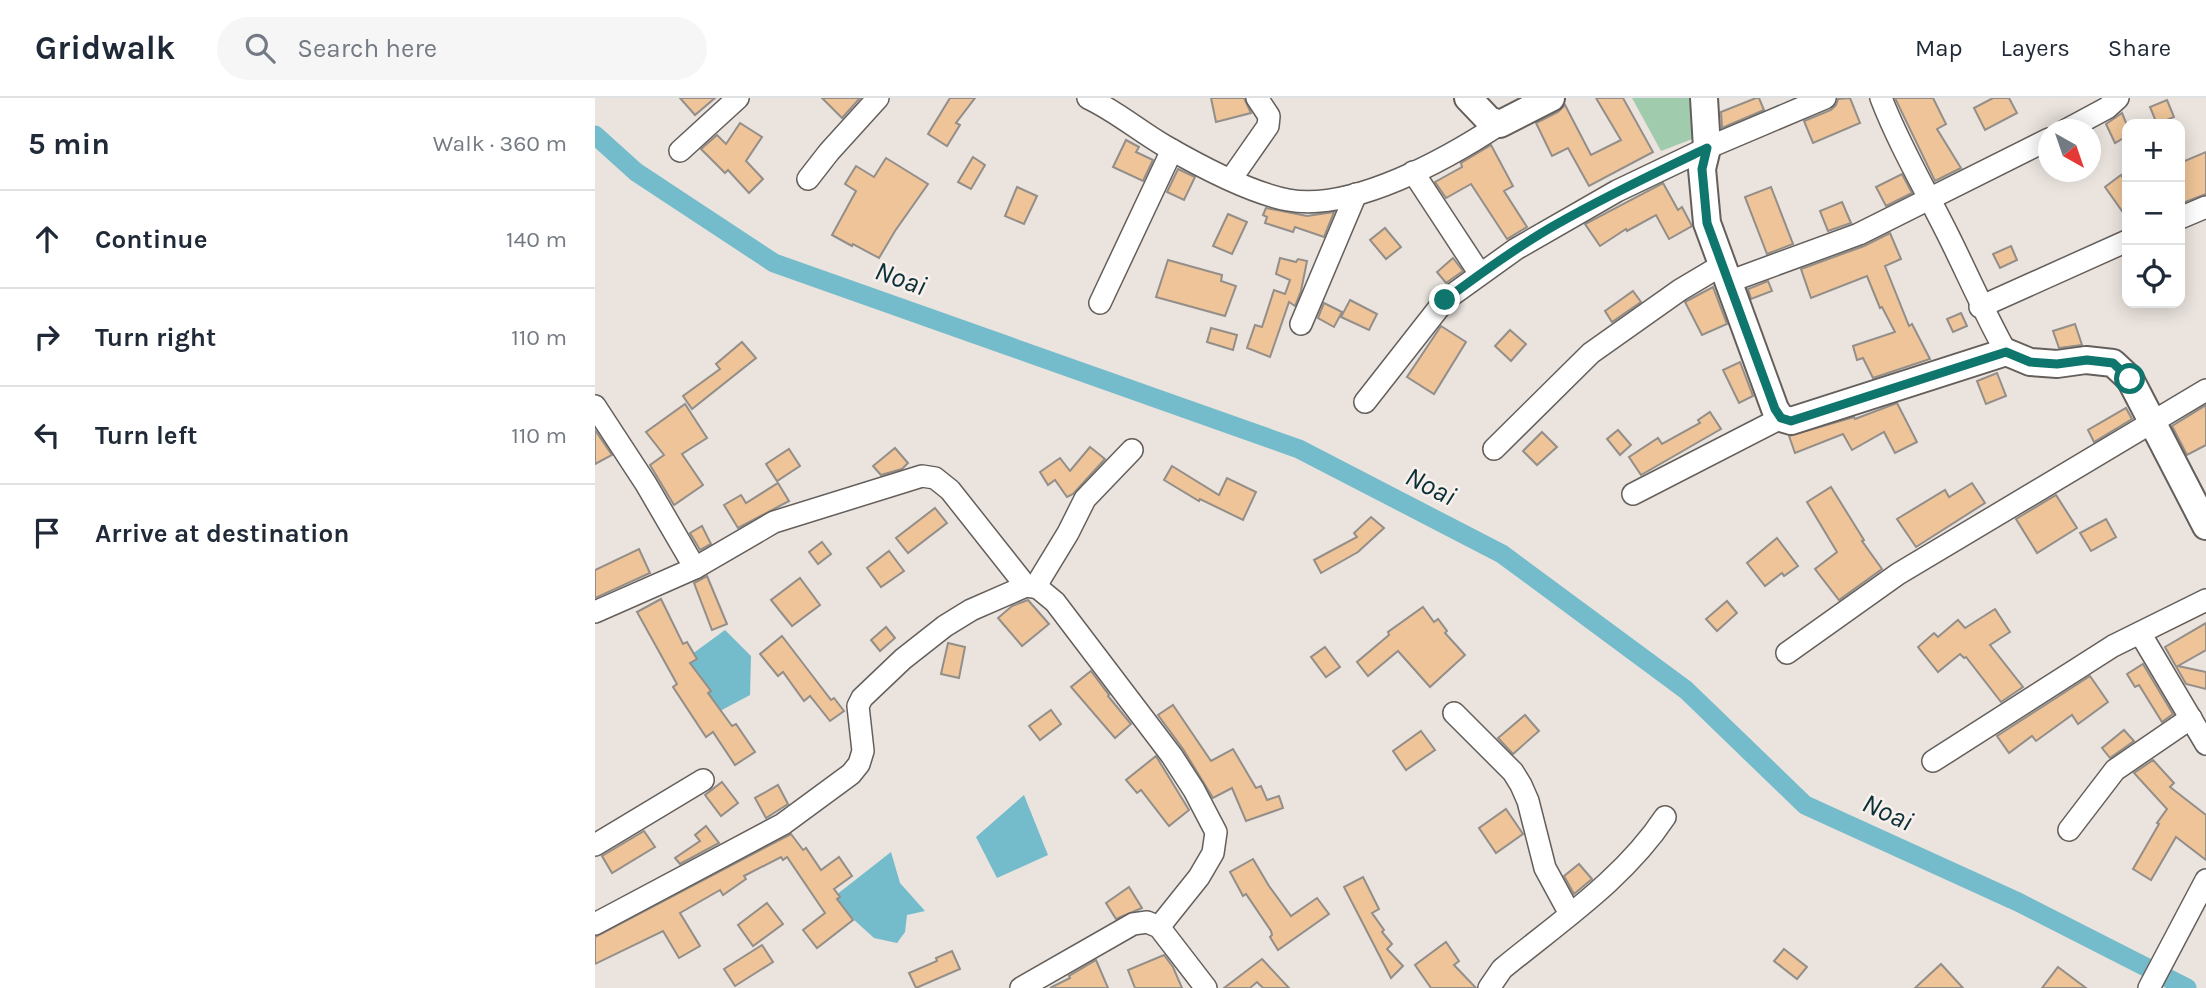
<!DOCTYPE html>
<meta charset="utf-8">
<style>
:root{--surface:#fff;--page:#f6f6f7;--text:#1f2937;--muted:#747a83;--line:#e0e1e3}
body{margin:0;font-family:Karla,sans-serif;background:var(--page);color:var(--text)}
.controls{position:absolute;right:21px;top:21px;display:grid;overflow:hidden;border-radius:14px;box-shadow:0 4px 18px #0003}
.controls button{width:63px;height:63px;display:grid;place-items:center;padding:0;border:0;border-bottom:2px solid var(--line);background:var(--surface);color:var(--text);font:35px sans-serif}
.compass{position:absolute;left:1443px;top:21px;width:63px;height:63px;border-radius:50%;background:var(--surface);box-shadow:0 4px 18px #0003;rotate:140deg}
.stop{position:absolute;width:21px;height:21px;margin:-16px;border:5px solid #0f766e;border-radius:50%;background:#fff}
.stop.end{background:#0f766e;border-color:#fff;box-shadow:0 2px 7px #0008}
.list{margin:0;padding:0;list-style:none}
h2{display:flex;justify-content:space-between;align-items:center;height:91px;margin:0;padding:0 28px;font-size:30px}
h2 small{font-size:23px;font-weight:400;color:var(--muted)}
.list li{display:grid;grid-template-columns:46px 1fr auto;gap:21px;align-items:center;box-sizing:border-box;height:98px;padding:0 28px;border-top:2px solid var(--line)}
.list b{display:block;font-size:26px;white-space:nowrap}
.list em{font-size:23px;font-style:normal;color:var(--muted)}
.icon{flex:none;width:38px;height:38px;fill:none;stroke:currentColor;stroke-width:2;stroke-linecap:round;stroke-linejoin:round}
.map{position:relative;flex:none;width:1611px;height:890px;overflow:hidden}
header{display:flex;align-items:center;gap:42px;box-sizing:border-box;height:98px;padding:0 35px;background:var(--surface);border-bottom:2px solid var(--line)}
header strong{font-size:33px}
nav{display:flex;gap:38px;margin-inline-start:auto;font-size:24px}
.search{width:490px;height:63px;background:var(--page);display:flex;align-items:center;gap:18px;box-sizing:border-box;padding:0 24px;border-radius:38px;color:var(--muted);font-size:26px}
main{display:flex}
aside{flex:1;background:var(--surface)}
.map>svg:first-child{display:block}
</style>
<header>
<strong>Gridwalk</strong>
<div class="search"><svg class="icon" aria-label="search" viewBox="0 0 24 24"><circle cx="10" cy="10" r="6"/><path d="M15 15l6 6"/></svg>Search here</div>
<nav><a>Map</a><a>Layers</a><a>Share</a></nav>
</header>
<main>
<aside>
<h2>5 min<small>Walk · 360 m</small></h2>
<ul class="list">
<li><svg class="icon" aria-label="ahead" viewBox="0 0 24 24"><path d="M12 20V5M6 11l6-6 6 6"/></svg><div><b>Continue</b></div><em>140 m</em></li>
<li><svg class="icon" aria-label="right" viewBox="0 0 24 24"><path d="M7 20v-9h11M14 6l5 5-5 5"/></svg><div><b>Turn right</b></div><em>110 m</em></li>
<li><svg class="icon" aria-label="left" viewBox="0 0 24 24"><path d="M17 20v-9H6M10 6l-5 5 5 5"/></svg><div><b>Turn left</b></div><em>110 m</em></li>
<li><svg class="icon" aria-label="arrive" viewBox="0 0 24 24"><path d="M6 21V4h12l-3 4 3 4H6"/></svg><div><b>Arrive at destination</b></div></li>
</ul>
</aside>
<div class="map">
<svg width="1611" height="890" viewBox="0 0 1611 890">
<rect width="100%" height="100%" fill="#eae3de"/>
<path fill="#a0cbac" d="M1037,0H1094L1100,40L1066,53Z"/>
<g fill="#74bccb">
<path d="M130,532L156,558L155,597L125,613L89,562Z"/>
<path d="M429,697L453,757L402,780L381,739Z"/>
<path d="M296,754L305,785L330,813L312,817L310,834L302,845L279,840L236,801Z"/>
</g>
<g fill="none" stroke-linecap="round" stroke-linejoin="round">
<path stroke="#74bccb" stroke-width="19" d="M0,37L41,74L179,165L704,351L907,456L1091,592L1210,707L1423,804L1592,890"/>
</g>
<g fill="#eec498" stroke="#938e89" stroke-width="2">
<path d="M85,0H120L100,17Z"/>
<path d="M227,0H265L247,20Z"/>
<path d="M355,0H380L361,25L365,27L352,48L333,36Z"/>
<path d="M616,0H649L656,15L621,24Z"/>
<path d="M1001,0H1028L1058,54L994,88L973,50L957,58L941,25L963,14L970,7L996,57L1026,42Z"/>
<path d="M1161,0H1164L1169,12L1127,30L1126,14Z"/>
<path d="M1255,0L1265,25L1218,45L1209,23L1236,12L1241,7L1243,1Z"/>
<path d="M1300,0H1338L1351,26L1342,31L1366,70L1340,83Z"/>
<path d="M1398,0H1414L1422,15L1390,32L1379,10Z"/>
<path d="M1572,2L1579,19L1562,26L1555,9Z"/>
<path d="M1527,15L1532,27V38L1520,45L1511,26Z"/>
<path d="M145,25L167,39L151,63L168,81L154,95L133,72L130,75L106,51L122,37L131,46Z"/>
<path d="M531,42L544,49L541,54L558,62L548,83L518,69Z"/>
<path d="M896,47L918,88L909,93L932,129L912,141L876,86L851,100L840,84L867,69L866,65Z"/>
<path d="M1611,54V96L1585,106V65Z"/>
<path d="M378,59L390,67L376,91L363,84Z"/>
<path d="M291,60L333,86L300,133L284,160L258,146L257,148L237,137L261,93L250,86L261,68L279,79Z"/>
<path d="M583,71L600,79L589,102L572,94Z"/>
<path d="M1307,76L1317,95L1291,108L1281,89Z"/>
<path d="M1526,77L1532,86V120L1510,89Z"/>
<path d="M1068,85L1083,112L1087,109L1097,128L1074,141L1061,117L1032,133L1031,131L1005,148L990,126Z"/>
<path d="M422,89L442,98L429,126L410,118Z"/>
<path d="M1176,89L1198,146L1172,156L1150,99Z"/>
<path d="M1247,104L1256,125L1233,133L1225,113Z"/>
<path d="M671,110L712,118L739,114L729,139L700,129L698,134L670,125L672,119L668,117Z"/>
<path d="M633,116L652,124L637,156L618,148Z"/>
<path d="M790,130L806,149L791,161L775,142Z"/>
<path d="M1295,135L1306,161L1290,168L1314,228L1317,226L1335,261L1278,280L1268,260L1262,262L1258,248L1300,234L1287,209L1285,210L1272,178L1216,200L1206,171L1269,148Z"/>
<path d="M1416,148L1422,162L1405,170L1398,156Z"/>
<path d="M685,160L701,164L703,161L712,163L706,193L700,208L694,204L675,259L652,250L660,227L667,229L679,192L690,196L695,182L681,176Z"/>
<path d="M858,160L868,173L851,185L842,174Z"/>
<path d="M573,162L627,177L626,183L641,188L630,218L561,199Z"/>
<path d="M1173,183L1177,193L1156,201L1153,191Z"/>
<path d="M1118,189L1132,226L1107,237L1090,204Z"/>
<path d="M1038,193L1046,204L1017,224L1010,213Z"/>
<path d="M755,202L782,216L774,232L746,219Z"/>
<path d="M729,205L747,214L739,229L723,220Z"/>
<path d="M1366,215L1372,228L1358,234L1352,221Z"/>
<path d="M1480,226L1487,247L1464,250L1458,233Z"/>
<path d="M846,228L871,244L839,296L812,279Z"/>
<path d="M616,230L642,237L638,252L612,244Z"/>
<path d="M915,232L931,246L916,263L900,248Z"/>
<path d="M147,244L161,260L97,311L88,298L125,271L121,266Z"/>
<path d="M1145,264L1158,298L1144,305L1128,272Z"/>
<path d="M1402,275L1411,298L1391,306L1382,283Z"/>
<path d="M1302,305L1322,344L1300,355L1289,334L1257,352L1248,336L1200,355L1194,338L1259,319L1260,321Z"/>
<path d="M90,306L112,340L87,356L108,387L79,407L55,367L69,357L51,334Z"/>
<path d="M1611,307V347L1592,357L1577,328Z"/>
<path d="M1531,310L1537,321L1499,344L1493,332Z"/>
<path d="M1115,314L1126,331L1046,377L1034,359L1063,340L1067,346L1105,325L1103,322Z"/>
<path d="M0,332L17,357L0,366Z"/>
<path d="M1023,332L1036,347L1025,357L1012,341Z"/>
<path d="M947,334L962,349L942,367L928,353Z"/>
<path d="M495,349L510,361L478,396L472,399L460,382L453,387L445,374L465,360L475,373Z"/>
<path d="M300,350L313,365L307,371L286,377L278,368Z"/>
<path d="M194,351L205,368L182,383L171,366Z"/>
<path d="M577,368L624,397L632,380L661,394L648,422L605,401L604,403L569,382Z"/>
<path d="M183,385L194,403L143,430L129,407L146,397L151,405Z"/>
<path d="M1377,385L1390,405L1321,449L1302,421L1350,392L1354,399Z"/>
<path d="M1236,389L1269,442L1267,443L1287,471L1244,502L1220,471L1242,454L1212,404Z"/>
<path d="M1461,397L1482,430L1442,455L1421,421Z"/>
<path d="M340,410L352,425L313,455L301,440Z"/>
<path d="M776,419L789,430L763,454L726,475L719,462L762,439L759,435Z"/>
<path d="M1511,421L1521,439L1496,453L1485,435Z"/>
<path d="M107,428L116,446L105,452L95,435Z"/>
<path d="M1182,440L1203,468L1189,478L1187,475L1170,488L1152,465Z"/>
<path d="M227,444L236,456L223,466L214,454Z"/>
<path d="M44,451L55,475L0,500V472Z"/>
<path d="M294,453L309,473L286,489L272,470Z"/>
<path d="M112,478L132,526L117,532L99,485Z"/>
<path d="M205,480L225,507L197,528L176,502Z"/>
<path d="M66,501L88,546L92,544L102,561L95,565L116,593L113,595L137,628L141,626L160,654L140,667L118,634L111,639L78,589L82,586L42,514Z"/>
<path d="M433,502L454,526L427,548L403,520L417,508Z"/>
<path d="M1132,503L1142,515L1122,533L1111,521Z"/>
<path d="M828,509L839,524L843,521L852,533L850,535L870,557L835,589L803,553L773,578L762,564L794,537L793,534Z"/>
<path d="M1400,511L1415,534L1395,547L1428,589L1406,604L1371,559L1369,560L1365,556L1343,574L1323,549L1339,535L1343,539L1363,522L1370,530Z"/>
<path d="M1611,525V552L1583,568L1611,574V591L1591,586L1570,549Z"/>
<path d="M291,529L300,540L285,553L276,542Z"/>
<path d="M187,538L236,602L239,600L249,613L235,623L215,598L209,603L188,574L183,578L165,556Z"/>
<path d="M353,545L370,549L364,580L346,576Z"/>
<path d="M730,549L745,569L731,579L716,559Z"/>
<path d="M1548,566L1578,616L1567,624L1544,587L1540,589L1532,576Z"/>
<path d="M496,573L514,597L513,598L536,626L520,640L476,589Z"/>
<path d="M1495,578L1513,604L1483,626L1477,617L1441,643L1437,638L1414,655L1402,638Z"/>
<path d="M578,607L616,663L638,651L661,690L666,688L672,702L684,698L688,710L651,723L637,690L618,700L588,651L563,617Z"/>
<path d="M456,612L466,626L445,642L434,628Z"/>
<path d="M930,617L944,633L918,656L903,640Z"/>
<path d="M1529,632L1539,643L1515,660L1507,650Z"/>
<path d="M826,633L840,652L811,672L798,653Z"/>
<path d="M561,658L594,712L574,728L546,692L542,695L531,682Z"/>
<path d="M1558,662L1579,685L1575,689L1611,717V762L1581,739L1556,782L1538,771L1564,726L1562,725L1572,711L1539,675Z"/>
<path d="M127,684L143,705L126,718L110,697Z"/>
<path d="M183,687L193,706L171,720L160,700Z"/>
<path d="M911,711L928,736L901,755L884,730Z"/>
<path d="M111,728L124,745L85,766L80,760L105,743L100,737Z"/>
<path d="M49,733L60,749L17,775L7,758Z"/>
<path d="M196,736L208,752L211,750L226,772L244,759L257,778L239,791L245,799L242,801L258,822L222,850L208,832L230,815L192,759L188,762L186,759L149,778L151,781L128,797L125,792L85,815L105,848L84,860L68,833L0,866V839Z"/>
<path d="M658,761L674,788L696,818L722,800L734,816L683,852L675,839L677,837L676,833L651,796L648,798L635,774Z"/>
<path d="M984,766L997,781L979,796L969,778Z"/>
<path d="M768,779L784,811L777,815L789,832L787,834L797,846L792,851L808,868L796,880L749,789Z"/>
<path d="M534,789L547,810L521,821L511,805Z"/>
<path d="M172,805L188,826L158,848L143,827Z"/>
<path d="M851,844L864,863L859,867L881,890H836L820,867Z"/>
<path d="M167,847L178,864L140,888L129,871Z"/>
<path d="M1189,851L1212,869L1202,881L1179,863Z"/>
<path d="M357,853L365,871L321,890L314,875L342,863L341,860Z"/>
<path d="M569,857L578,869L587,890H540L533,872Z"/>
<path d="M667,861L694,890H668L662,884L655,890H629Z"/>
<path d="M501,862L513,890H455L475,880L474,878Z"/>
<path d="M1346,866L1368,890H1320Z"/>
<path d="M1463,869L1491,890H1447Z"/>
</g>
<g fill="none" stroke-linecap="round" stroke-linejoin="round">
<g stroke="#655f5b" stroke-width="24">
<g id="minor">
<path d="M493,0C521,13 544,33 570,48C603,67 656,95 693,102C757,114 852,61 905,26"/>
<path d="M1286,0C1306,52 1335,99 1359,149C1376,184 1392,220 1411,254"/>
<path d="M1471,32L1512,10L1523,0"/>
<path d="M85,53L143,0"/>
<path d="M818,74L885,176"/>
<path d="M213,81L234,54L283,0"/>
<path d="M636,81L673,28L674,18L662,0"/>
<path d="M1585,120L1611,109"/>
<path d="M1133,184L1264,136L1454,41"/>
<path d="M505,205L577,52"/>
<path d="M1385,209L1532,143"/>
<path d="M706,226L761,96"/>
<path d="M770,304L850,202L921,151L1022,93L1112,50L1230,0"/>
<path d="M0,308L51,386L100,470"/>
<path d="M899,351L996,255L1085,192L1127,167"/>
<path d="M1038,396L1186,320"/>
<path d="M443,490L445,481L473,435L490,401L537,352"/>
<path d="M0,514L100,470L179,424L327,378L340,380L355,392L431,488"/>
<path d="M1545,535L1611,646"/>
<path d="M1192,555L1303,476L1611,292"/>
<path d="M859,615L918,674L926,687L933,703L950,770L975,816"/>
<path d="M1338,663L1518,548L1611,502"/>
<path d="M1474,732L1520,672L1596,620"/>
<path d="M0,747L108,682"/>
<path d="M0,826L188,726L256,676L264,666L268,653L263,608L267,600L308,561L350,528L376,512L431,488L443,490L460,504L577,658L599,692L621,734L618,755L604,779L564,829"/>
<path d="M426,890L538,826L552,824L564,829L611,890"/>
<path d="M894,890L907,871C964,824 1029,781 1070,719"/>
<path d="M1554,890L1611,782"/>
</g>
</g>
<g stroke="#655f5b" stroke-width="30">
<g id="tertiary">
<path d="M873,0L894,22L905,26L956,0"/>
<path d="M1109,0L1112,50L1107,71L1112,125L1180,311L1186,320L1196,323L1411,254L1435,264L1462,266L1491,262L1518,265L1535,281L1611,428"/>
</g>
</g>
<use href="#minor" stroke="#fff" stroke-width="21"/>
<use href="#tertiary" stroke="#fff" stroke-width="26"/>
</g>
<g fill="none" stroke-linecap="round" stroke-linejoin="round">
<path stroke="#0f766e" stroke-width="9" d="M850,202C886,175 923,148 962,126C1011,98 1062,74 1112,50L1107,71L1112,125L1180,311L1186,320L1196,323L1411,254L1435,264L1462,266L1492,262L1518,265L1535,281"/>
</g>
<g text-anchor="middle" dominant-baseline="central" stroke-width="5" stroke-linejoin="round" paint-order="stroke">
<g font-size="28" font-style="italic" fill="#0c3037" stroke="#f7f0ec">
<text transform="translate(306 180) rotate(20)">Noai</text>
<text transform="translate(836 388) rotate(27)">Noai</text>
<text transform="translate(1293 714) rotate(25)">Noai</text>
</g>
</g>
</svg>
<div class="controls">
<button>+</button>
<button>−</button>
<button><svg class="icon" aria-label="locate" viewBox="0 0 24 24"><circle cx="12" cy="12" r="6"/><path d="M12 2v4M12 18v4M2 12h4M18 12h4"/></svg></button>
</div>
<svg class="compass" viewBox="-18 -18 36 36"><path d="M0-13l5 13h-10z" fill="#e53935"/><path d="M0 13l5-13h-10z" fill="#747a83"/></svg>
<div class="stop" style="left:1535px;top:281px"></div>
<div class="stop end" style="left:850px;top:202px"></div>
</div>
</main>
